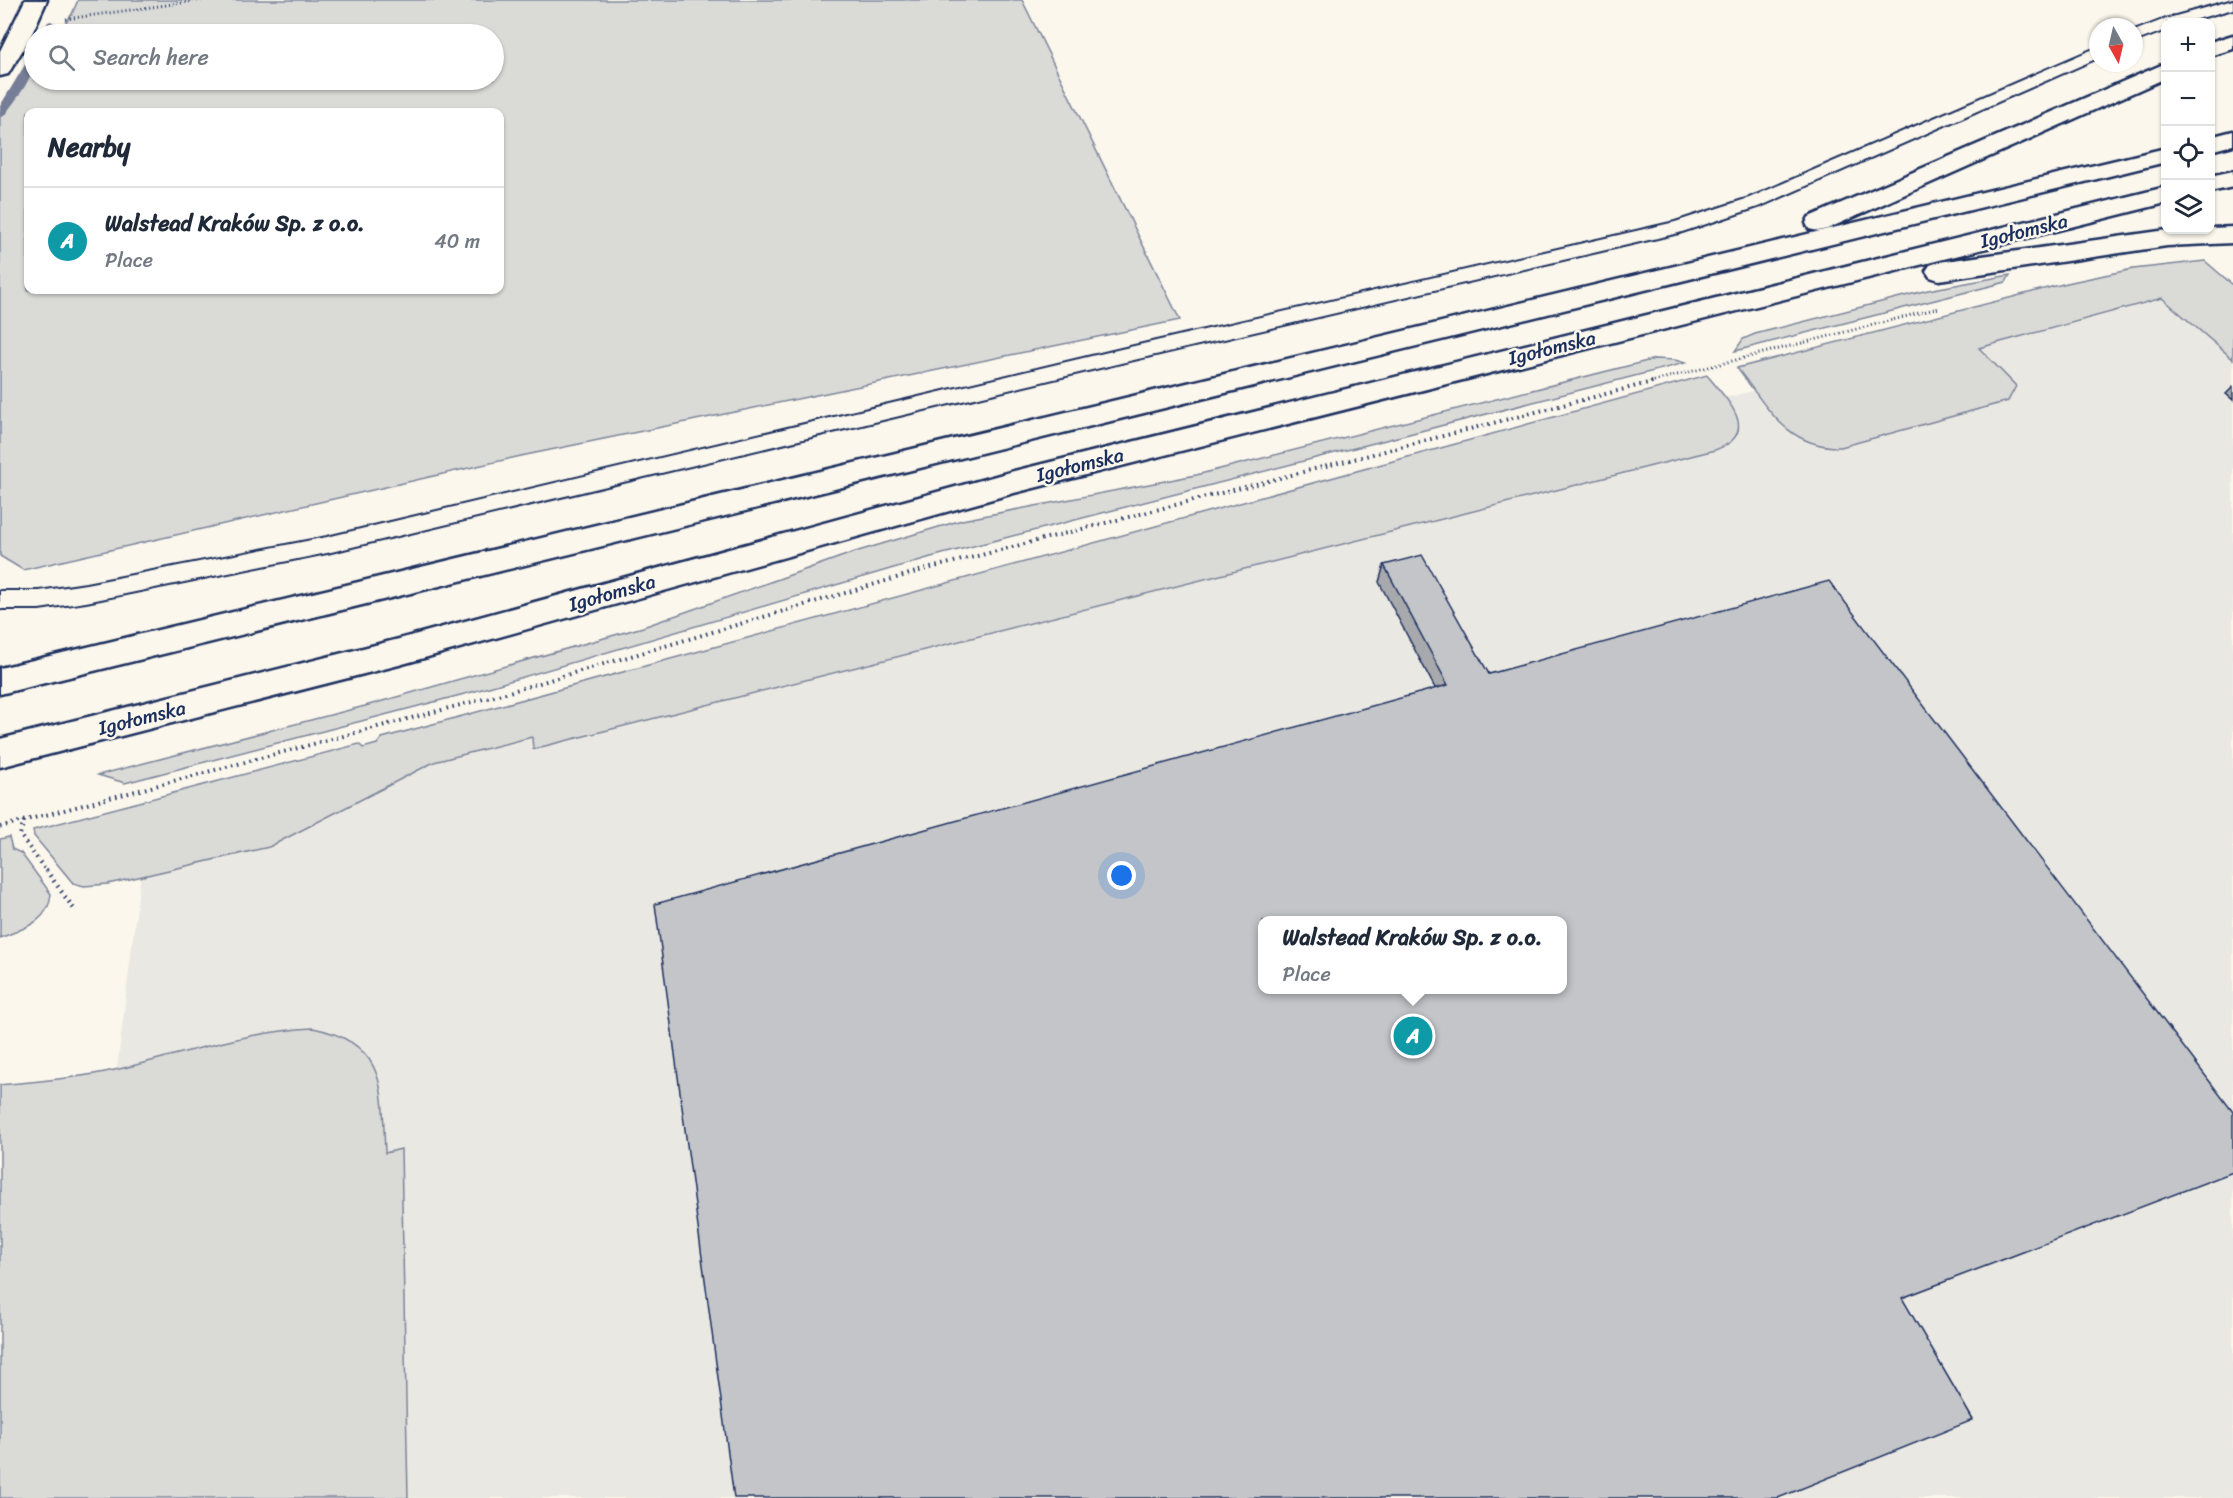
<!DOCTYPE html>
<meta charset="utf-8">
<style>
:root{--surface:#fff;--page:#f6f6f7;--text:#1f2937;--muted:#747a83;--line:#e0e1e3;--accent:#7c3aed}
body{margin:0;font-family:Sriracha,sans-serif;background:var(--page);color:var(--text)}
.controls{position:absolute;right:18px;top:18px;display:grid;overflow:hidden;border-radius:12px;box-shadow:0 2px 4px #0004}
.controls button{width:54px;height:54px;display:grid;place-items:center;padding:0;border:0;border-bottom:2px solid var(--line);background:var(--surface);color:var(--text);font:30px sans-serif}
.compass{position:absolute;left:2089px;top:18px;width:54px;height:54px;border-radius:50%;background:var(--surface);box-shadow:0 2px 4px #0004;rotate:172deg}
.you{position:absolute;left:1122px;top:876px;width:21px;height:21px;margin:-15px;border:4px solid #fff;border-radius:50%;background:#1a73e8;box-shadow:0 0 0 9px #1a73e833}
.badge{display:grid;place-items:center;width:39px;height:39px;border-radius:50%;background:var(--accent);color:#fff;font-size:20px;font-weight:700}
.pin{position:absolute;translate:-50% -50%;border:3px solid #fff;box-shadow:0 2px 6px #0006}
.popup{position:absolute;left:1258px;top:916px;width:309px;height:78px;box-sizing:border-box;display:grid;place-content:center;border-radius:12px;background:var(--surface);filter:drop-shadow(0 2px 4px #0005);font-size:20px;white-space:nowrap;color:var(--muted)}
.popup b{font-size:22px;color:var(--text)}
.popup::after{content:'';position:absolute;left:50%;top:100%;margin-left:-12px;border:12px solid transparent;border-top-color:var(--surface)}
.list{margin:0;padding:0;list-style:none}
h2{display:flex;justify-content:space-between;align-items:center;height:78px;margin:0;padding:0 24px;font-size:26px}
h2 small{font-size:20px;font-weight:400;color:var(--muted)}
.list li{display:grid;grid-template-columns:39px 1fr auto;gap:18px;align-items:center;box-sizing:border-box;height:108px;padding:0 24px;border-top:2px solid var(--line)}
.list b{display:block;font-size:22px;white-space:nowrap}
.list p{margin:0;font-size:20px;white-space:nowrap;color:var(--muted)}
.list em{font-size:20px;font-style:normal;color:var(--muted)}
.icon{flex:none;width:33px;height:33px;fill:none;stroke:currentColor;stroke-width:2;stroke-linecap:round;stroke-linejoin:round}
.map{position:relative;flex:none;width:2233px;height:1498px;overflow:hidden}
.search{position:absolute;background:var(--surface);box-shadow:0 2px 4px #0004;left:24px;top:24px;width:480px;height:66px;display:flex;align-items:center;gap:15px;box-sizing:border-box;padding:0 21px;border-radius:33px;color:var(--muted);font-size:22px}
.panel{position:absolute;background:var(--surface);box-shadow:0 2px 4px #0004;left:24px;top:108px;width:480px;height:186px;border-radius:12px}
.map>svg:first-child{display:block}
</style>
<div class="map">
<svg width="2233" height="1498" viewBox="0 0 2233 1498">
<rect width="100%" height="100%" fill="#fbf7ec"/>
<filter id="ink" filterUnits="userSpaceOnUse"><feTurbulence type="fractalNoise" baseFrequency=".0167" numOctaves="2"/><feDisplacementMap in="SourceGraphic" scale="12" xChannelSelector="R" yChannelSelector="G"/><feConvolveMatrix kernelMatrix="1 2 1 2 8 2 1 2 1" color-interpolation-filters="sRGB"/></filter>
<g filter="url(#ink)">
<path fill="#eae8e2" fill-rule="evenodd" d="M2216,271L2233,285V1498H0V1242L60,1080L117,1069L149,806ZM1263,920H1563V990H1263Z"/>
<g fill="#dadad7" stroke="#7a849a" stroke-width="1.5" fill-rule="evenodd">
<path d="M78,0H1022L1180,320L521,456L23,570L0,556V111L34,65V80H494V34H57L72,14ZM28,112H500V290H28Z"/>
<path d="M2205,261L2233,285V359L2162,298L1979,348L2016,386L2008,401L1841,447C1786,448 1767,406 1737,368L2067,283L2133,269Z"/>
<path d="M2010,275L2006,282L1735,351L1743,339L1755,334L1928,290Z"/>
<path d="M1655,359L1675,360L1685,363L931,557L472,692L125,783L98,775L365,706L643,627L855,552L962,520L1196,475Z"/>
<path d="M1707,375C1726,399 1763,433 1715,450L533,749L532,737L434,762L269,847L108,884L84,886L73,883L34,836L33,830L359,744L363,748L377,744L382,738Z"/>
<path d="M9,837L12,849L21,853L51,894C49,923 22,929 0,938V839Z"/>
<path d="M313,1028C388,1043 382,1090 385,1153L401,1149L408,1498H0V1085C40,1081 80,1078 119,1069C183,1054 248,1031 313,1028Z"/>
</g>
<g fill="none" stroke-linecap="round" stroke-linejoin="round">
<g fill="#747e96" fill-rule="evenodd">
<path d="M51,21L56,24L51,34H41L48,22Z"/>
<path d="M34,55C36,77 16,99 4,116L0,117V106L29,58Z"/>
</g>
<g stroke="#1b2f5e" stroke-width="4">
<g id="lane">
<path d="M2233,0V9L2186,22H2166V30L2134,42V31L2165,19Z"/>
<path d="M2098,47V58L1761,206L1679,233L1121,363L327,553L86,602L39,609H0V591H39L86,584L327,537L1121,349L1675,222L1749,198Z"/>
</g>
</g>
<g stroke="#1b2f5e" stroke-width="5">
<path id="secondary" d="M25,0H47L30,38L11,69L8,74L0,76V51Z"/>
</g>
<g stroke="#1b2f5e" stroke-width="5">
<g id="primary">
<path d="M2233,35V49L2210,56V42Z"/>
<path d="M2166,63V78L1827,229L1818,231L1809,229L1806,223L1809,217Z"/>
<path d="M2233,131V145L2210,151V137Z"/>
<path d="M2166,148V162L0,694V668Z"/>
<path d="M2233,171V187L2210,192V176Z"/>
<path d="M2166,187V203L1014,493L399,665L0,767V739L399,639L1014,471Z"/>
<path d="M2233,227V243L2167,246L1939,280L1930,277L1926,271L1930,265L1939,262L2167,230Z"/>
</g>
</g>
<g stroke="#1b2f5e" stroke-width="3" stroke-dasharray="1 3" stroke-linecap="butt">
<path d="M66,19L202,0"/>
<path d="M1650,382L1939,308"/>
</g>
<g stroke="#1b2f5e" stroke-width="4" stroke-dasharray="1.5 4.5" stroke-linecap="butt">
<path d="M24,821L20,835L47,872"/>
<path d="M0,827L502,694L923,570L1656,381"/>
</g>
<path stroke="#1b2f5e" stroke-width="4.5" stroke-dasharray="1.5 5" stroke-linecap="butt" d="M46,870L74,909"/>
<use href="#lane" fill="#fbf7ec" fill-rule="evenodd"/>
<use href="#secondary" fill="#fbf7ec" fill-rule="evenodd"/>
<use href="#primary" fill="#fbf7ec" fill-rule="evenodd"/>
</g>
<g fill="#a8a9ad" stroke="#1b2f5e" stroke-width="1.5">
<path d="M2233,387V400L2226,394Z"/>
<path d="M1384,565L1489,674L1902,1298L1435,688L1379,582Z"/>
</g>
<path fill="#c3c5c9" stroke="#1b2f5e" stroke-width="1.5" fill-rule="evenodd" d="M1422,555L1489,674L1829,581L2233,1112V1172L1902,1298L1973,1420L1778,1498H734L655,904L1448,685L1384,565ZM1263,921H1563V990H1263Z"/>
</g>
<g text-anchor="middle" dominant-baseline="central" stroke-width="5" stroke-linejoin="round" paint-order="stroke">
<g font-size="20" fill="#1b2f5e" stroke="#fbf7ec">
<text transform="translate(2024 231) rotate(-14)">Igołomska</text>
<text transform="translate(1552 348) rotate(-14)">Igołomska</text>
<text transform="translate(1080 465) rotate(-14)">Igołomska</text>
<text transform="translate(612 593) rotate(-16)">Igołomska</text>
<text transform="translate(142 718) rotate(-14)">Igołomska</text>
</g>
</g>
</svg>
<div class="controls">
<button>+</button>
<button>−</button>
<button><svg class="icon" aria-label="locate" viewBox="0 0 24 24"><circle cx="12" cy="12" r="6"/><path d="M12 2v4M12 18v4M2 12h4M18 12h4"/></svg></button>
<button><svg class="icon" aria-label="layers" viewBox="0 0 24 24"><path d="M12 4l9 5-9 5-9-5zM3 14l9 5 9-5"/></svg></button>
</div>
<svg class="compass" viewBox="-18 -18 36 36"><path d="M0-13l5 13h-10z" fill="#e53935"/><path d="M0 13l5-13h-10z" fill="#747a83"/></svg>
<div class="you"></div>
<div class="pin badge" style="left:1413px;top:1036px;background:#0f9aa8">A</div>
<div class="popup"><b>Walstead Kraków Sp. z o.o.</b>Place</div>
<div class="search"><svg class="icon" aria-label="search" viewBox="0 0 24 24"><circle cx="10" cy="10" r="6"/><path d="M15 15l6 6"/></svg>Search here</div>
<section class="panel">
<h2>Nearby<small></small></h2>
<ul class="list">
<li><span class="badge" style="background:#0f9aa8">A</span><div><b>Walstead Kraków Sp. z o.o.</b><p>Place</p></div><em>40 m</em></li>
</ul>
</section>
</div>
